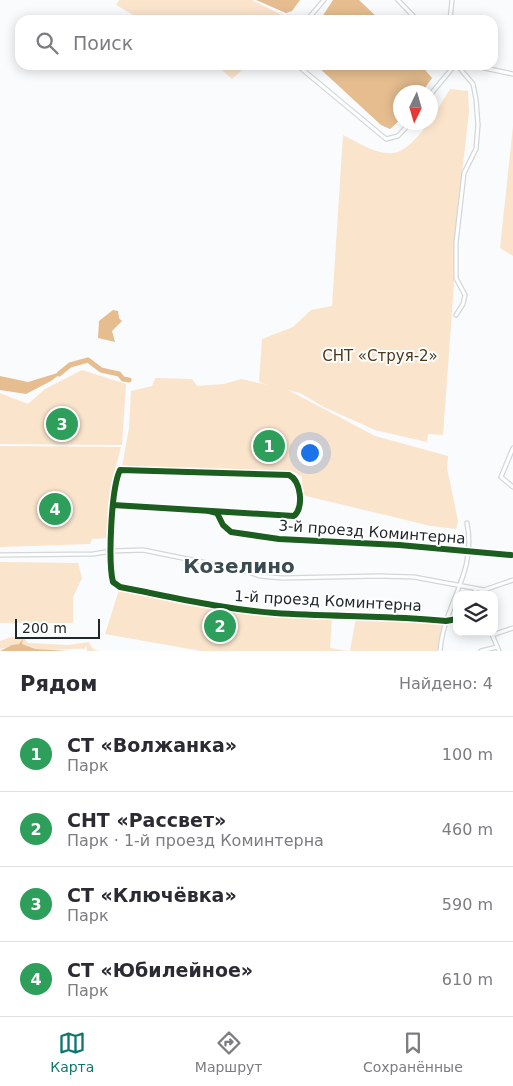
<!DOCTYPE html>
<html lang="ru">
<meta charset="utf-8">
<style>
:root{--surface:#fff;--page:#f2f2f3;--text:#2b2b33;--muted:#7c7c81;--line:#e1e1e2;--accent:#0f766e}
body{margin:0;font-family:"DejaVu Sans",sans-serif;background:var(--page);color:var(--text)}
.controls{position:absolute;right:15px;bottom:15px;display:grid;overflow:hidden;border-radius:10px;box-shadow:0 2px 12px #0003}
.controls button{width:45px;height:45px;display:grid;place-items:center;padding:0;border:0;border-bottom:1px solid var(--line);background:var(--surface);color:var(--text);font:25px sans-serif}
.compass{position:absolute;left:393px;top:85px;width:45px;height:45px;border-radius:50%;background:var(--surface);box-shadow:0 2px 12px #0003;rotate:185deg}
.scale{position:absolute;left:15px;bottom:12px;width:85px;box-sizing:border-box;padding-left:5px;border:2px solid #20282b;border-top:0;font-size:14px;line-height:18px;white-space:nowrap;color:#20282b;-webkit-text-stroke:4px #fff;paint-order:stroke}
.you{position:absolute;left:309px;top:452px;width:18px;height:18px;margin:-12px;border:4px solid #fff;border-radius:50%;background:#1a73e8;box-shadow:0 0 0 8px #1a73e833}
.badge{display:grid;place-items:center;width:32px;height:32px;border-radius:50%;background:var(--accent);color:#fff;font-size:16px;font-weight:700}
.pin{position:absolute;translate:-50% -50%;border:2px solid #fff;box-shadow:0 1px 5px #0006}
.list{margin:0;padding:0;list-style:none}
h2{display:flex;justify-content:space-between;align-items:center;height:65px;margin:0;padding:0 20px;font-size:21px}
h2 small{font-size:16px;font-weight:400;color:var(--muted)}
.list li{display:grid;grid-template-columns:32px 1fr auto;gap:15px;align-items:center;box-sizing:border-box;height:75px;padding:0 20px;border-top:1px solid var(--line)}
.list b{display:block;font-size:19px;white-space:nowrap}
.list p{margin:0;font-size:16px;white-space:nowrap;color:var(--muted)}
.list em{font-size:16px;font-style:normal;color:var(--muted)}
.icon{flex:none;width:28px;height:28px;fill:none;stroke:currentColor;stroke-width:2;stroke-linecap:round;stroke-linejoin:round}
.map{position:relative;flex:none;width:513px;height:651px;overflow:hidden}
.search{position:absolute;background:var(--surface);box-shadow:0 2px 12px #0003;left:15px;right:15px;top:15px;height:55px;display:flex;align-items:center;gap:12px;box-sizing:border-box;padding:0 18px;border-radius:15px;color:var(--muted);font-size:19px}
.sheet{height:365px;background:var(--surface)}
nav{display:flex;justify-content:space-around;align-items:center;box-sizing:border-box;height:70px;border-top:1px solid var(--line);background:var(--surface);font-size:14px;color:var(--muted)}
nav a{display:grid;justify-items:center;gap:2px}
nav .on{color:var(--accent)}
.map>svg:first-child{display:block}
</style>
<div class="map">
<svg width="513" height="651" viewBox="0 0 513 651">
<rect width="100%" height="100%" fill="#f9fbfc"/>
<g fill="#fae4cc">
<path d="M119,0H252L282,15L279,20H142L116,5Z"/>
<path d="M216,65H248L232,79Z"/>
<path d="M450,89L468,91L469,112L462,173L443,435L428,434L427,442L375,430L324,407L300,393L288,390L375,436L448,456L447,468L458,521L456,529L431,526L302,495V477L294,472L122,467L129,428L131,391L152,386L155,378L192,379L197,386L224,384L241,379L268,385L259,382L262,339L293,327L311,310L332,306L343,135C357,142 376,155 393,153C415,151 439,106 450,89Z"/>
<path d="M513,126V256L500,248Z"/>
<path d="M82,370L126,384L122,445L0,444V393L28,404L45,389Z"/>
<path d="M0,446L121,447L112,481L109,538L92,539L90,544L0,547Z"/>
<path d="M0,562L78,563L82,578L73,597V623H0Z"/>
<path d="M119,590L264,615L332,618L330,648L348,651H201L105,634Z"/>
<path d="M356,617L443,624L437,651H350Z"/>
<path d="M11,637L18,639L23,637L28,643L68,645L89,642L92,648L98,651H87L86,646L84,649C70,648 51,651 37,649C32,647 27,645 22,644V641L19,644L0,649V641Z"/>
</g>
<g fill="#e5bd8f">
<path d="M256,0H300L292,11L286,13Z"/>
<path d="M333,0H359L380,20H320Z"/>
<path d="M316,65H421L432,78L422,92H400V120L390,129L381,125Z"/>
<path d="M113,310L118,311L119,318L122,321L112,331L115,342L98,338L99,321Z"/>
<path d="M64,371L51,381L26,394L0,390V376L28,382Z"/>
<path d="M23,639L22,644L36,649L68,651H0L12,645L19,644Z"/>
</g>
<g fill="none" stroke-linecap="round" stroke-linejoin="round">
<path stroke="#e5bd8f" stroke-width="5" d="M59,374L70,365L88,360L101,370L119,374L123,379L129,380"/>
<g stroke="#d3d7d9" stroke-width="5.5">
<g id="minor">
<path d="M398,0L417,20"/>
<path d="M307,20L324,0"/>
<path d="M450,20L452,0"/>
<path d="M297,65L386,139L398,136L411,122"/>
<path d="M470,65L513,74"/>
<path d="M430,95L455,65"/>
<path d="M456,315L463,304L465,295L456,278V243L464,173L476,149L478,125L476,99L473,84L457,65"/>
<path d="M513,448L501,477L513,487"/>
<path d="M113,505L294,516C304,507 301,481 289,475L120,470C111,489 108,562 113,582L120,587C172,597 222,609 275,613C332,617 389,615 446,621L457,619"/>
<path d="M214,512C223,517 222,527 231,532L295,541L399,545L511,555"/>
<path d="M0,555L93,554L112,551L143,550L242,570L260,576L282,578L379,576L414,577L484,590L513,580"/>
<path d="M475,590L477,595"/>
<path d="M491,632L499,651"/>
<path d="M492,635L513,628"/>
<path d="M440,651C444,603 477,574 467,523"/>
<path d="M481,651L497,647"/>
</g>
</g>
<use href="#minor" stroke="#fefeff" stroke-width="3"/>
<g stroke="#fff" stroke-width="9">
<g id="cycleway">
<path d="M113,505L294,516C304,507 301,481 289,475L120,470C111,489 108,562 113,582L120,587C172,597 222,609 275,613C332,617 389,615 446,621L457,619"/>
<path d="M209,511L217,513L223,525L231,532L279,539L399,545L511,555"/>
</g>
</g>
<use href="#cycleway" stroke="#1b5e20" stroke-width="6"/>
</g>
<g text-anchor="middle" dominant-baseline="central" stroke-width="4" stroke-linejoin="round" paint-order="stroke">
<g font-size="15" fill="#4e3518" stroke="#fff">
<text x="380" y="356">СНТ «Струя-2»</text>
</g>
<g font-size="15" fill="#20282b" stroke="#fff">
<text transform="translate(372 532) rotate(4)">3-й проезд Коминтерна</text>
<text transform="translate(328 601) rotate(3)">1-й проезд Коминтерна</text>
</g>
<g font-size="20" font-weight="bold" fill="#3a4b51" stroke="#fff">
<text x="239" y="566">Козелино</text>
</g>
</g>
</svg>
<div class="controls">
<button><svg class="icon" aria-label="layers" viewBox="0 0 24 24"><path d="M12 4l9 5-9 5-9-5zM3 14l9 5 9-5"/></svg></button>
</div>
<svg class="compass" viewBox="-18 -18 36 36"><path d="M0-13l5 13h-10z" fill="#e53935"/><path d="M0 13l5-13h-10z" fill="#7c7c81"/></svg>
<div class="scale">200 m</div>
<div class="you"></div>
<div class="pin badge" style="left:269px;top:446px;background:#2e9e5b">1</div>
<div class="pin badge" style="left:220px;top:626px;background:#2e9e5b">2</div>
<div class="pin badge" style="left:62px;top:424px;background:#2e9e5b">3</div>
<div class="pin badge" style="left:55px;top:509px;background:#2e9e5b">4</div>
<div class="search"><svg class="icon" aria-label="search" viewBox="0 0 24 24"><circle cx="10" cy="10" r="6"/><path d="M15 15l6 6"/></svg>Поиск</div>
</div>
<section class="sheet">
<h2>Рядом<small>Найдено: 4</small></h2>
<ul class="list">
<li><span class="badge" style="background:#2e9e5b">1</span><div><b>СТ «Волжанка»</b><p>Парк</p></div><em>100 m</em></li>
<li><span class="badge" style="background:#2e9e5b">2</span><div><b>СНТ «Рассвет»</b><p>Парк · 1-й проезд Коминтерна</p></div><em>460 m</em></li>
<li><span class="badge" style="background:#2e9e5b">3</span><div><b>СТ «Ключёвка»</b><p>Парк</p></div><em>590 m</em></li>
<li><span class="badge" style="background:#2e9e5b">4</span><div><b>СТ «Юбилейное»</b><p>Парк</p></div><em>610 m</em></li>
</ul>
</section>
<nav>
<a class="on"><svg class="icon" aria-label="map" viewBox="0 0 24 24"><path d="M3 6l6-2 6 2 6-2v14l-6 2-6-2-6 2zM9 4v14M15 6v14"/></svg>Карта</a>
<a><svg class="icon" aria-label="directions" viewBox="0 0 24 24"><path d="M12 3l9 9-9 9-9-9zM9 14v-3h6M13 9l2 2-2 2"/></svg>Маршрут</a>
<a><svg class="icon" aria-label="saved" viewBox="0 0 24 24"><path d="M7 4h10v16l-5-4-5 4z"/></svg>Сохранённые</a>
</nav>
